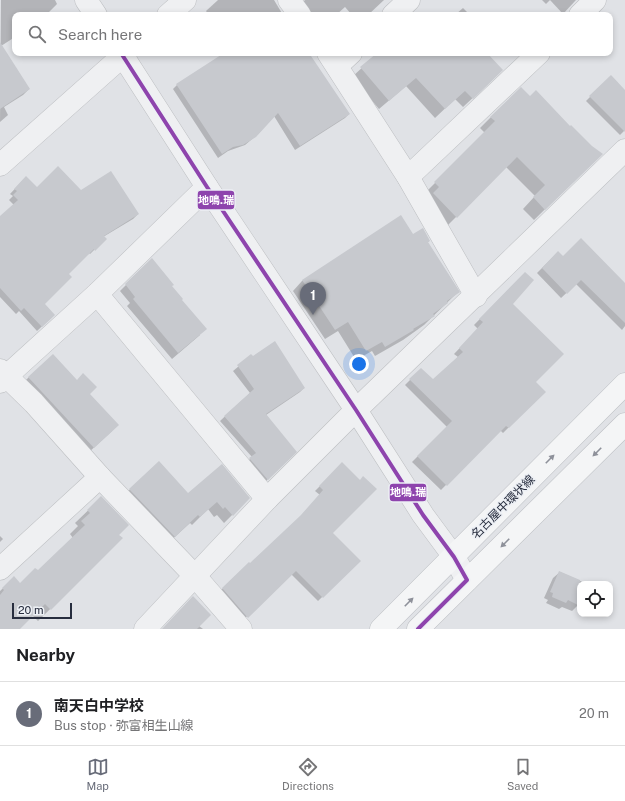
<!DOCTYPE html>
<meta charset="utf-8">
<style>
:root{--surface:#fff;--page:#f2f2f2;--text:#202124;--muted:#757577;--line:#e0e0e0;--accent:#686c79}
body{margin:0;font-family:"Public Sans","Noto Sans JP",sans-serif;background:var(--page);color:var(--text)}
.controls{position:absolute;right:12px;bottom:12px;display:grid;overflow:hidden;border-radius:8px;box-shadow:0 2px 6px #0003}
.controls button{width:36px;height:36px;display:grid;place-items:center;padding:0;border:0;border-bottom:1px solid var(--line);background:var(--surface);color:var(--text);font:20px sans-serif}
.scale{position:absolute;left:12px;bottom:10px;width:60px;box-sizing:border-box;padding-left:4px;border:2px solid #272d3e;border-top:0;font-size:11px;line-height:14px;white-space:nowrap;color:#272d3e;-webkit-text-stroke:3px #edf0f5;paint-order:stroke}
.you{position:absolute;left:359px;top:364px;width:14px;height:14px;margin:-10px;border:3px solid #fff;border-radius:50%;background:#1a73e8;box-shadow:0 0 0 6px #1a73e833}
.badge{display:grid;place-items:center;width:26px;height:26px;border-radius:50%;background:var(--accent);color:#fff;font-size:13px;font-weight:700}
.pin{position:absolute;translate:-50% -33px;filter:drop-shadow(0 1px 2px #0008)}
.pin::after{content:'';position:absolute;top:21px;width:14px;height:12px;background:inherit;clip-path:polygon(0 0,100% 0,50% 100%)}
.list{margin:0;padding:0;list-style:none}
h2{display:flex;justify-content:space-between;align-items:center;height:52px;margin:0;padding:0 16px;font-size:17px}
h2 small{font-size:13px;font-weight:400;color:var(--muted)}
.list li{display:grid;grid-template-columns:26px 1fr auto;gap:12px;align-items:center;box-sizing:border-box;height:64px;padding:0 16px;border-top:1px solid var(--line)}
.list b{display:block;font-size:15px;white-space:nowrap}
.list p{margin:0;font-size:13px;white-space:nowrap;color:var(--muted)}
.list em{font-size:13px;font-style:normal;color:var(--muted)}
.icon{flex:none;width:22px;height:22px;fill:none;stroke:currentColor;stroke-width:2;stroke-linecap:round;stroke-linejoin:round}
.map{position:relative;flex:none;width:625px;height:629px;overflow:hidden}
.search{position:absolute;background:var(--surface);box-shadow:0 2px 6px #0003;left:12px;right:12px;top:12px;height:44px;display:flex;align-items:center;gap:10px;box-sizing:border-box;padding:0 14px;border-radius:8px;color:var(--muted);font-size:15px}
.sheet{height:116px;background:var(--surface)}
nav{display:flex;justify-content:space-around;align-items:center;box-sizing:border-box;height:56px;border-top:1px solid var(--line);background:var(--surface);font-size:11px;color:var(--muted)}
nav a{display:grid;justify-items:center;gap:2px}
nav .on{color:var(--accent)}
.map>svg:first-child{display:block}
</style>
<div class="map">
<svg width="625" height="629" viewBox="0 0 625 629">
<rect width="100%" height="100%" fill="#e0e2e6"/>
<g fill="#0003">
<path d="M1,0H55L57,4L46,15H15V37L1,46L29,89L23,95L4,107L8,115L0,122Z"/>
<path d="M218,0H274L283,15H209L206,11Z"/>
<path d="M305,0H384L368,15H352L345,7L336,15H313L302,3Z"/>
<path d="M542,0H550L546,4Z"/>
<path d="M550,0H576L563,14Z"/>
<path d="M463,8L470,15H455Z"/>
<path d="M442,12L445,15H439Z"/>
<path d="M226,53H308L349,114L345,118L295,150L274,116L257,135L245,145L228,151L218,158L173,89L177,85Z"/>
<path d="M378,53H485L493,79L463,107L455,99L435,118L406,86L379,109L352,77Z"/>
<path d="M611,76L625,91V130L620,135L586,101Z"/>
<path d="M530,97L570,128L591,146L590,165L534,220L523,209L535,196L506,167L445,228L424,194L485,133L480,128L491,117Z"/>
<path d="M26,177L37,188L81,192L138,214L133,219L103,237L105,239L90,254L89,253L67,274L44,304L54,315L37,331L19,311L16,314L0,297V218L14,205L9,200L13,196L10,194Z"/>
<path d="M401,217L413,235L429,241L427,243L458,292L424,325L403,340L375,356L372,351L356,360L338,331L325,339L293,291L302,281Z"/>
<path d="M558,252L563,257L625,285V326L622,330L576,284L561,298L537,273Z"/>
<path d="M152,259L180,300L200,335L172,359L127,306L130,303L120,291Z"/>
<path d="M525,273L512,304L534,382L544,392L503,433L500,430L441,490L412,462L447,427L405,385L421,369L433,381L458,357L454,354L478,329L474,325Z"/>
<path d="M251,356L304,388L300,392L266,415L295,452L263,484L246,463L252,457L220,421L250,393L233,371Z"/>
<path d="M29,377L89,394L112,431L88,453L23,383Z"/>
<path d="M159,462L188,494L249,498L224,523L217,515L214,517L208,509L192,525L190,523L166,545L121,498Z"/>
<path d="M342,464L331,533L359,561L318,601L291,574L242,621L218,593L249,563L250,564L298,519L320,495L315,491Z"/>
<path d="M101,498L118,535L122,538L38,621L32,615L19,629H0V591L14,578L20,584L38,572L73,538L70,534L78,526L75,523Z"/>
<path d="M0,536L3,539L0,542Z"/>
<path d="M560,572L587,584H580V600L578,605L572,611L562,607L559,609L546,603L548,600L544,598L553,578Z"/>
<path d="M199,626L203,629H163Z"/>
</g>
<g fill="#c7c9ce">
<path d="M0,42L30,89L0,109Z"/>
<path d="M224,53H309L350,114L300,146L278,113L256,137L243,145L233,147L222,154L176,84Z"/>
<path d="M377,53H487L503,70L473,99L465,91L445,109L416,78L389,101L360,67Z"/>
<path d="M611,75L625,90V132L589,96Z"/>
<path d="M521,87L530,96L536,90L570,126L571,125L592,146L603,154L545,210L533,197L545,185L517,157L457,218L433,193L439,187L434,182L495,121L490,117Z"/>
<path d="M58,166L81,190L111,171L139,214L104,236L107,239L95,251L94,249L69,274L72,277L45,304L55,315L42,327L24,308L21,311L0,288V216L18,200L13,195L17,191L14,189L26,176L37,187Z"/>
<path d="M401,215L413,234L423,228L430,241L428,242L460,292L447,301L448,303L433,314L435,316L413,329L414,330L385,347L382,342L366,351L348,322L335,330L302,280Z"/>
<path d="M581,238L625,283V323L581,280L567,294L542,268L558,251L563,256Z"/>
<path d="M152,258L174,285L172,286L183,299L182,300L207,329L178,353L133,299L135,297L125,284Z"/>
<path d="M525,272L534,280L513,304L564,354L536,382L546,392L509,428L506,426L447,486L417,456L452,421L409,379L421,368L433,379L463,352L459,348L483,322L479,319Z"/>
<path d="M275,341L305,388L266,414L297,452L268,480L249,458L256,453L224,416L254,389L237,365L251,354L253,356Z"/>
<path d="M53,354L77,380L83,373L97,387L90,394L119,425L94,448L28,377Z"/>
<path d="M159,461L188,493L222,464L250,498L233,516L225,507L223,509L217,502L200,517L198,515L175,537L129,489Z"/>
<path d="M342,462L360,480L363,476L377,489L333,533L361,561L323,598L296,571L248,618L222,588L249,562L250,563L301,515L323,490L319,486Z"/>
<path d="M101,496L129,525L119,535L123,538L51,610L45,604L20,629H0V595L4,590L2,588L14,576L20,583L35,568L38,570L85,525L81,521L90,513L87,510Z"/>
<path d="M559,571L580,580V606L568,600L566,603L552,597L553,593L550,592Z"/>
<path d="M193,596L211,615L197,629H162Z"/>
</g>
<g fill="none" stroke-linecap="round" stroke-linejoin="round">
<g stroke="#bdbfc2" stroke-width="23">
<g id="minor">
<path d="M86,0L96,15"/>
<path d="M289,0L300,15"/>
<path d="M168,15L185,0"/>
<path d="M393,15L409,0"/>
<path d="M580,15L595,0"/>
<path d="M121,53L207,187L356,410L423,515L454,557L467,580"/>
<path d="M328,53L408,177L476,296"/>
<path d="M337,66L351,53"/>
<path d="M0,165L126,53"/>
<path d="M408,177L539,53"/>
<path d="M97,294L267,499"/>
<path d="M0,370L34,403L100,477L195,576L241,629"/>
<path d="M0,382L97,294L207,187"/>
<path d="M0,569L100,477"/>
<path d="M145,629L267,499L356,410L625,150"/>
</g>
</g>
<g stroke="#bcbfc3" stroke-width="23">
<g id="major">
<path d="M381,629L625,384"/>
<path d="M418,629L625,424"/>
</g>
</g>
<use href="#minor" stroke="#eff0f2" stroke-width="22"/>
<use href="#major" stroke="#f4f5f6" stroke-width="22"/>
<g stroke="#edf0f5" stroke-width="7">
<path id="bus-1" d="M121,53L207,187L356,410L423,515L454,557L467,580L418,629"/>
</g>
<use href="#bus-1" stroke="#8e44ad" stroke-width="4"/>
</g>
<defs><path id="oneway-solid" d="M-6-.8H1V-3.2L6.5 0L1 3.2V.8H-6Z"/></defs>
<g fill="#8e919a">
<use href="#oneway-solid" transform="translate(597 452) rotate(135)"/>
<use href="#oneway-solid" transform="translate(550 459) rotate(-45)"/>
<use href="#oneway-solid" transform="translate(505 543) rotate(135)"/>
<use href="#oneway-solid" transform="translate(409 602) rotate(-45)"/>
</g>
<g text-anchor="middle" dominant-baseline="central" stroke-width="3" stroke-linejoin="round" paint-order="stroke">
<g font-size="12" fill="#272d3e" stroke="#edf0f5">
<text transform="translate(503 507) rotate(-45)">名古屋中環状線</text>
</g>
</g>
<g stroke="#edf0f5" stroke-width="1.5">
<rect x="197" y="190" width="38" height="20" rx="4" fill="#8e44ad"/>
<rect x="389" y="483" width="38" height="19" rx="4" fill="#8e44ad"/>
</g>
<g font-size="11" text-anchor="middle" font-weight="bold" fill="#fff">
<text x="216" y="204">地鳴.瑞</text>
<text x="408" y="496">地鳴.瑞</text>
</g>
</svg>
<div class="controls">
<button><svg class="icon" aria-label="locate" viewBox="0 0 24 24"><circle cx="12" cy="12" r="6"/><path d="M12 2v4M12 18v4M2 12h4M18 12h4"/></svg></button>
</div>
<div class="scale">20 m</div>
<div class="you"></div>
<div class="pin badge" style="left:313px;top:315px">1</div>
<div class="search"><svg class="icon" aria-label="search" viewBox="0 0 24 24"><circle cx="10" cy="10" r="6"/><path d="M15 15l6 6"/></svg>Search here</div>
</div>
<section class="sheet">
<h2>Nearby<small></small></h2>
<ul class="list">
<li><span class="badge">1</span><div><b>南天白中学校</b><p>Bus stop · 弥富相生山線</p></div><em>20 m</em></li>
</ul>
</section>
<nav>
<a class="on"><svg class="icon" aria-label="map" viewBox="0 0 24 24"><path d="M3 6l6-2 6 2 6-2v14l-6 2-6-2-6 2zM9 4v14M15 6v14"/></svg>Map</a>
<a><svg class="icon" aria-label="directions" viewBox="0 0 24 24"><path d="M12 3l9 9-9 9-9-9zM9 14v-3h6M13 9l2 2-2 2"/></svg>Directions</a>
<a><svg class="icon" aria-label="saved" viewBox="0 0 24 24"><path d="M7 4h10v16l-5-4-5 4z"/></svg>Saved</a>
</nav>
